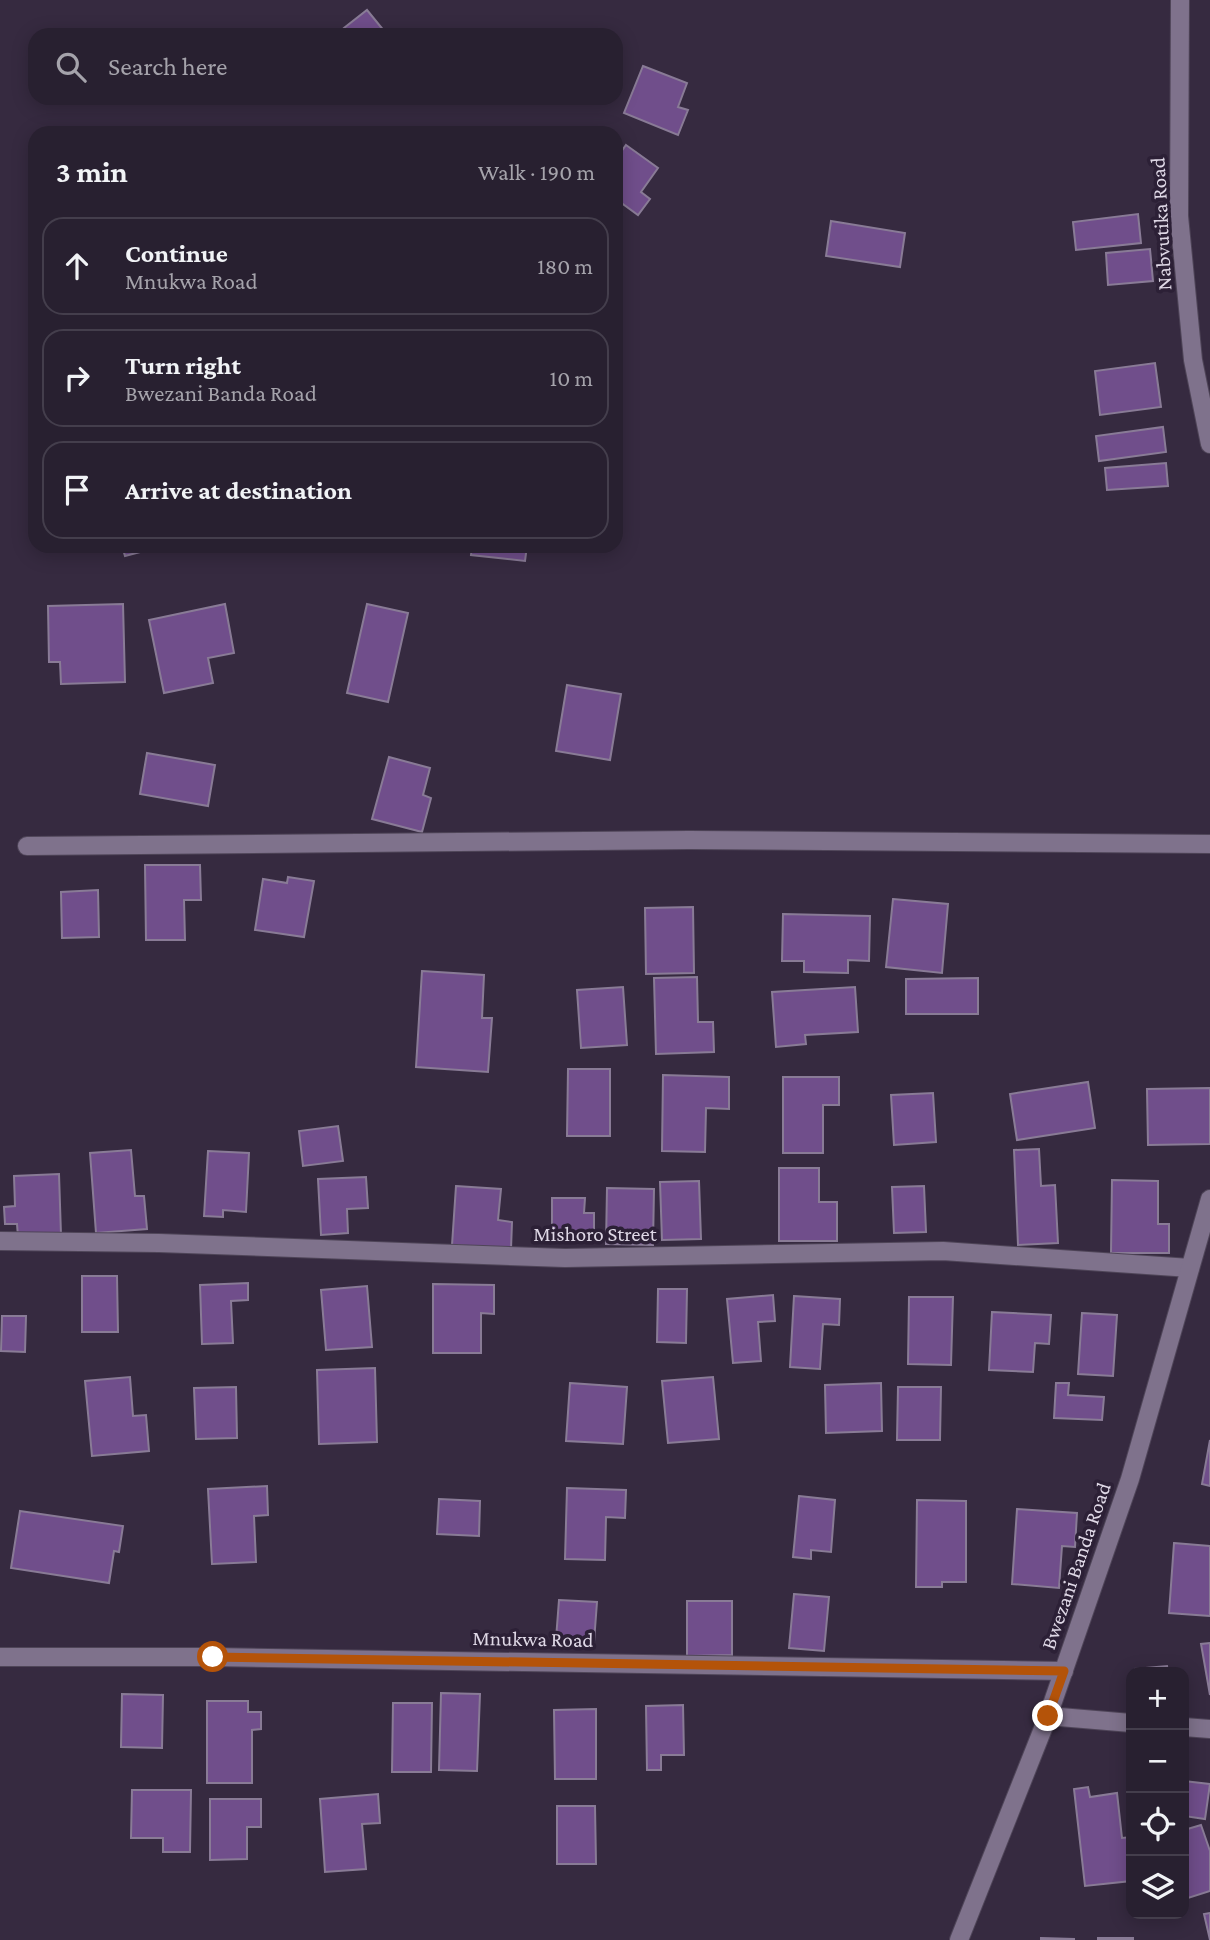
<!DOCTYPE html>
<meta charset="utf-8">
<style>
:root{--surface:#282030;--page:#342d3c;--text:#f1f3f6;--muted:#a5a3ab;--line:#443e4c}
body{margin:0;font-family:"Crimson Pro",serif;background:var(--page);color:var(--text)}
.controls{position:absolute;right:21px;bottom:21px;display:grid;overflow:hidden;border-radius:14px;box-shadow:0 4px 18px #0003}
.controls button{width:63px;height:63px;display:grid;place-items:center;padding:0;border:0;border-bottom:2px solid var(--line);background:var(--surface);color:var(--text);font:35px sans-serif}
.stop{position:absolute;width:21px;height:21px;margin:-16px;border:5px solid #b45309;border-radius:50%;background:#fff}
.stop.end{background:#b45309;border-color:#fff;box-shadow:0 2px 7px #0008}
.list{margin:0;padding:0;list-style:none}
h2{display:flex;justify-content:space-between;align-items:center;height:91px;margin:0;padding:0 28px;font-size:30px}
h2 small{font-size:23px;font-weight:400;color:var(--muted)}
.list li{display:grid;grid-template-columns:46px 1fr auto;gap:21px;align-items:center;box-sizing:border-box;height:98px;margin:0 14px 14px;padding:0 14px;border:2px solid var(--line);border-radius:21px}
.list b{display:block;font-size:26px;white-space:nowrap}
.list p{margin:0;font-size:23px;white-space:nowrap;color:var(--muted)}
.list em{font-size:23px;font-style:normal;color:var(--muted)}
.icon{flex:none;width:38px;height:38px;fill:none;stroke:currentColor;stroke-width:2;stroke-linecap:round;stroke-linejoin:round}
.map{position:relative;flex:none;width:1210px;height:1940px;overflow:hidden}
.search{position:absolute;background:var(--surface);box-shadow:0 4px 18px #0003;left:28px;top:28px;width:595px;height:77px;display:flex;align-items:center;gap:18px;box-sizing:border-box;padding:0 24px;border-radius:21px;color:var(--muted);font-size:26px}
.panel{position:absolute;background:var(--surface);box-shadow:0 4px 18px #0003;left:28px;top:126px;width:595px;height:427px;border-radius:21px}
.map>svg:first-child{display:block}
</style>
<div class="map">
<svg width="1210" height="1940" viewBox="0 0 1210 1940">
<rect width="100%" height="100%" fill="#362a40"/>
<g fill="#704e8b" stroke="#897b96" stroke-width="2">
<path d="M367,10L385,32L382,35H349L344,28Z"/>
<path d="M643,66L687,83L678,107L688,110L678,135L624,113Z"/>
<path d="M626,145L658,168L641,192L650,199L638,215L616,199V159Z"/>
<path d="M1138,214L1141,243L1076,250L1073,222Z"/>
<path d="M831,221L905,233L900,267L826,256Z"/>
<path d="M1150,249L1153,281L1108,285L1106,253Z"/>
<path d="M1155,363L1161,407L1100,415L1095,371Z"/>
<path d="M1163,427L1166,452L1099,461L1096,436Z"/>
<path d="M1166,463L1168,486L1107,490L1105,468Z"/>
<path d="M122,546H163L125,556Z"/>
<path d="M236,546H284V551L236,552Z"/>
<path d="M472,546H527L525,561L471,555Z"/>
<path d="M123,604L125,682L61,684L60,662H49L48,606Z"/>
<path d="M225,604L234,653L208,658L213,683L164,693L149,620Z"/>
<path d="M367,604L408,613L388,702L347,693Z"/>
<path d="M567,685L621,694L610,760L556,751Z"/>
<path d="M147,753L215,765L208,806L140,794Z"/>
<path d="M389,757L430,768L423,795L431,798L422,832L372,819Z"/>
<path d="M145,865H200L201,900H184L185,940H146Z"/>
<path d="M288,877L314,881L304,937L255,930L263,879L287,883Z"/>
<path d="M98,890L99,937L62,938L61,892Z"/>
<path d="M893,899L948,904L942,973L886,967Z"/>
<path d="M693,907L694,973L646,974L645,908Z"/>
<path d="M783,914L870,916L869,961L848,960V973L804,972V961H782Z"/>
<path d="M422,971L484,975L482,1018H492L488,1072L416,1067Z"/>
<path d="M697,977L698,1022H713L714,1052L656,1054L654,978Z"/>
<path d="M978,978V1014H906V979Z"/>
<path d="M623,987L627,1045L581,1048L577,990Z"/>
<path d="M855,987L858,1032L805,1035L806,1044L776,1047L772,992Z"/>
<path d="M568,1069H610V1136H567Z"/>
<path d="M663,1075L729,1077V1109L706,1108L705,1152L662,1151Z"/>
<path d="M783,1077H839V1105H823V1153H783Z"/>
<path d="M1088,1082L1095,1128L1017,1140L1010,1094Z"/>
<path d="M1210,1088V1144L1148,1145L1147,1089Z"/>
<path d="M933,1093L936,1142L894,1145L891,1095Z"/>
<path d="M338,1126L343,1161L303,1166L299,1131Z"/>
<path d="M1039,1149L1041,1186L1055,1185L1058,1243L1018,1245L1014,1150Z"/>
<path d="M131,1150L135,1196H144L147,1229L96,1233L90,1153Z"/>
<path d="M208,1151L249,1153L246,1212L223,1210V1217L204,1216Z"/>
<path d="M779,1168H819V1202H837V1241H779Z"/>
<path d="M59,1174L61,1235L18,1237L17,1224H5L4,1207L15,1206L14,1176Z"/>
<path d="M366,1177L368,1208L347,1209L348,1233L321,1235L318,1179Z"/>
<path d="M1112,1180L1158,1181V1224H1169V1253H1111Z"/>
<path d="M699,1181L701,1239L662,1240L660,1182Z"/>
<path d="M456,1186L501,1189L498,1220L512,1222L511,1249L452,1245Z"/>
<path d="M924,1186L926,1232L894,1233L892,1187Z"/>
<path d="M607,1188L654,1189L653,1245L606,1244Z"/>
<path d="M552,1198H585L584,1213H594V1236L552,1235Z"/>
<path d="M82,1276H117L118,1332H82Z"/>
<path d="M248,1283V1300L231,1301L233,1343L202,1344L200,1285Z"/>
<path d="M433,1284L494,1285V1314L481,1313V1353H433Z"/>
<path d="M367,1286L372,1347L326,1350L321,1290Z"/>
<path d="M658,1289H687L686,1343L657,1342Z"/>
<path d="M773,1295L775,1321L758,1322L761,1361L733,1363L727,1299Z"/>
<path d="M794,1296L840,1299L839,1325L823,1324L820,1369L790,1367Z"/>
<path d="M909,1297H953L951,1365L908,1364Z"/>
<path d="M992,1312L1051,1315L1049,1344L1035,1343L1033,1372L989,1370Z"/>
<path d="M1082,1313L1117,1315L1113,1376L1078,1374Z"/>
<path d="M2,1316H26L25,1352L1,1351Z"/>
<path d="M375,1368L377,1442L319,1444L317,1370Z"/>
<path d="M130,1377L133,1416L146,1415L149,1451L92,1456L85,1381Z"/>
<path d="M713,1377L719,1439L668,1443L662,1381Z"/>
<path d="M570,1383L627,1387L623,1444L566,1441Z"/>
<path d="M881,1383L882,1431L826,1433L825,1385Z"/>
<path d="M1056,1383H1069L1068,1395L1104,1397L1102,1420L1054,1418Z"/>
<path d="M236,1387L237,1438L196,1439L194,1388Z"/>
<path d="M898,1387H941L940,1440H897Z"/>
<path d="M1210,1440V1486L1202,1484Z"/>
<path d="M267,1486L268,1515L254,1516L256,1562L212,1564L208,1489Z"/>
<path d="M567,1488L626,1490L625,1518L606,1517L605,1560L565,1559Z"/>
<path d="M799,1496L835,1500L831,1552L811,1550V1559L793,1557Z"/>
<path d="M439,1499L480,1501L479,1536L437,1534Z"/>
<path d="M917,1500L966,1501V1582H942V1587H916Z"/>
<path d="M1017,1509L1077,1513L1075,1547L1062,1546L1059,1588L1012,1584Z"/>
<path d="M20,1511L123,1526L119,1552L114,1551L109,1583L11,1568Z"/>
<path d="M1174,1543L1210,1546V1616L1169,1613Z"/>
<path d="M794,1594L829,1597L824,1651L789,1648Z"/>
<path d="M559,1600L597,1602L594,1642L556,1639Z"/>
<path d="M687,1601H732V1655L687,1656Z"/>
<path d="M1210,1643V1695L1201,1644Z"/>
<path d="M1167,1666L1168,1672H1135V1669Z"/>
<path d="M441,1693L480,1694L477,1771L439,1770Z"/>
<path d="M122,1694L163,1695L162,1748L121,1747Z"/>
<path d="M207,1701H248V1712H261V1729L252,1730V1783H207Z"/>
<path d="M393,1703H432L431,1772H392Z"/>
<path d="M683,1705L684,1755H661V1770H647L646,1706Z"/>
<path d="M596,1709V1779H555L554,1710Z"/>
<path d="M1184,1781L1210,1784L1205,1819L1184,1816Z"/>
<path d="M1088,1787L1090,1797L1117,1793L1122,1838L1131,1837V1881L1085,1886L1074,1789Z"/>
<path d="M132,1790H191L190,1852H163V1838H131Z"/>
<path d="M378,1794L380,1823L362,1824L366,1869L325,1872L320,1799Z"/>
<path d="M210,1799H261V1827H247V1859L210,1860Z"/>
<path d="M557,1806H595L596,1864H557Z"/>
<path d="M1201,1825L1210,1851V1891L1185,1899L1184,1830Z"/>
<path d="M1210,1913V1940L1204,1914Z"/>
<path d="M1041,1938L1075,1939L1041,1940Z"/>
<rect x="1098" y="1938" width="35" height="2"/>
</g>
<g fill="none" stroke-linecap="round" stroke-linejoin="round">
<g stroke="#4f4558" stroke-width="20">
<g id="minor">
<path d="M27,846L689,840L1210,844"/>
<path d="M0,1241L159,1243L565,1258L943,1251L1190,1268"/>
<path d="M0,1657H213L1064,1671"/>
<path d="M1048,1716L1131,1723"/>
<path d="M1184,1727L1210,1729"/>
<path d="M959,1940L1048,1716L1130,1479L1210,1199"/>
</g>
</g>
<g stroke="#4f4558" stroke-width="20">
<path id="tertiary" d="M1180,0L1179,216L1193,360L1210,444"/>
</g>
<use href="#minor" stroke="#7f728c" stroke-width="18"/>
<use href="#tertiary" stroke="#7f728c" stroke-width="18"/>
</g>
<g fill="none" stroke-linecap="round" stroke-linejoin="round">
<path stroke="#b45309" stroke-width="9" d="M213,1657L1064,1671L1048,1716"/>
</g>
<g text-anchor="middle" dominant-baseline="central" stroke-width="7" stroke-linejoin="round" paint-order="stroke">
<g font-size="21" fill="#dfd8e6" stroke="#2c2036">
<text transform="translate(1161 224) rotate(-93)">Nabvutika Road</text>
<text x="595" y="1234">Mishoro Street</text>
<text transform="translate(1076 1566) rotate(-71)">Bwezani Banda Road</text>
<text transform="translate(533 1639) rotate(1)">Mnukwa Road</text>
</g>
</g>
</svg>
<div class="controls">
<button>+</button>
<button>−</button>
<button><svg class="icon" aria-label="locate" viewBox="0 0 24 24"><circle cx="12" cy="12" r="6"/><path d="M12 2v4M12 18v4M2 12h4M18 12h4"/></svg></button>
<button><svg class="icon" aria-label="layers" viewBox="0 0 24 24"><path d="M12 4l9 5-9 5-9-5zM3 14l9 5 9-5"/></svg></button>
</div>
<div class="stop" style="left:213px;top:1657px"></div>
<div class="stop end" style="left:1048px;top:1716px"></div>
<div class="search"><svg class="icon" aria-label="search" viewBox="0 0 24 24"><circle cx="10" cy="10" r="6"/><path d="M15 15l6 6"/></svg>Search here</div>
<section class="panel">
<h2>3 min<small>Walk · 190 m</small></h2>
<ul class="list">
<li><svg class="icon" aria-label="ahead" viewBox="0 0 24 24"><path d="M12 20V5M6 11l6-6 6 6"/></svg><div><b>Continue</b><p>Mnukwa Road</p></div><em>180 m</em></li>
<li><svg class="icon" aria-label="right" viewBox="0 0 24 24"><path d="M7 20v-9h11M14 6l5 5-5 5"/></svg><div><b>Turn right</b><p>Bwezani Banda Road</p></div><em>10 m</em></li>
<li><svg class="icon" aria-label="arrive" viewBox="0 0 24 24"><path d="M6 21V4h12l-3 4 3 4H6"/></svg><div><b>Arrive at destination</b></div></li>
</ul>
</section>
</div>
